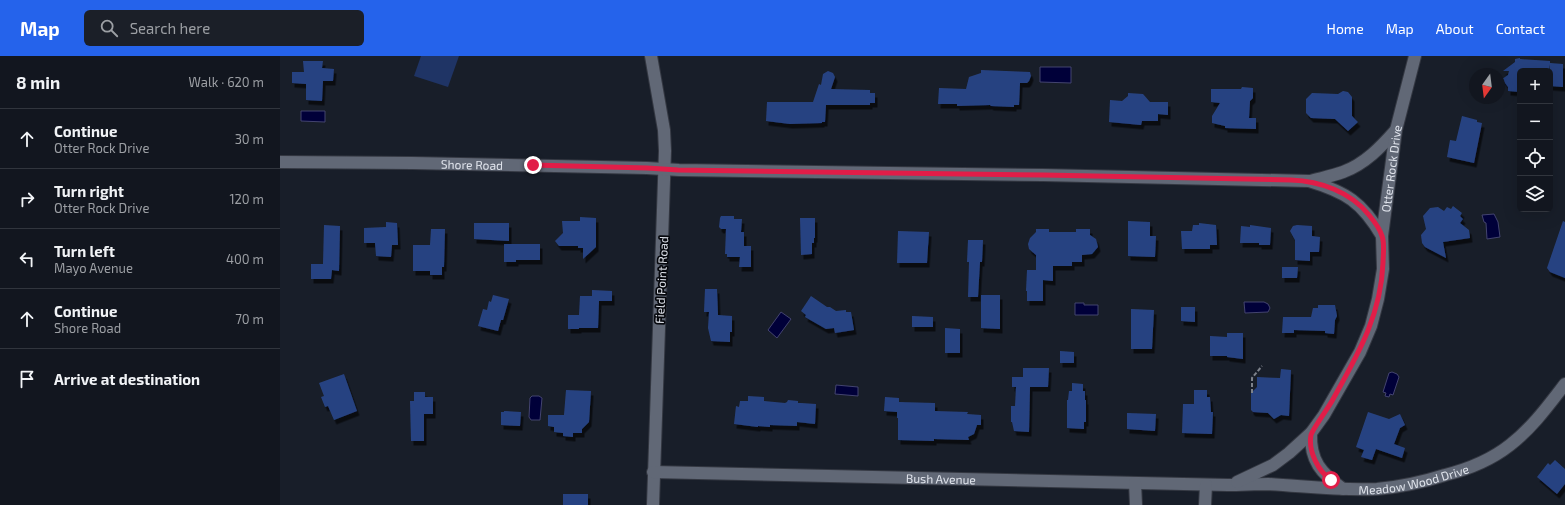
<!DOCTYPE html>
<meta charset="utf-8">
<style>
:root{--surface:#12161f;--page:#1b1f28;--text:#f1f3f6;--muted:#9c9fa4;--line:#31353d;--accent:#2563eb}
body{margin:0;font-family:"Exo 2",sans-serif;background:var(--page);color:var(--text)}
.controls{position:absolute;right:12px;top:12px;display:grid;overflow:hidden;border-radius:6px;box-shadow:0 4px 16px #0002}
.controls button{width:36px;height:36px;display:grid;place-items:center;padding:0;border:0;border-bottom:1px solid var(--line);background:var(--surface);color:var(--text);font:20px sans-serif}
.compass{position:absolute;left:1189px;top:12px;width:36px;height:36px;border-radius:50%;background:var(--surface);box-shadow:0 4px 16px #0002;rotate:194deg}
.stop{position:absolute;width:12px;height:12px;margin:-9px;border:3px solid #e11d48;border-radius:50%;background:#fff}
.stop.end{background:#e11d48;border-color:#fff;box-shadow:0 1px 4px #0008}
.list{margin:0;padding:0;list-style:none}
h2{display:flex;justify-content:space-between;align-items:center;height:52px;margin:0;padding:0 16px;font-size:17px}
h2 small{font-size:13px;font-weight:400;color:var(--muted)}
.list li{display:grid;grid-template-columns:26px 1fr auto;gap:12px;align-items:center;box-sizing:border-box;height:60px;padding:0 16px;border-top:1px solid var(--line)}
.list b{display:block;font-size:15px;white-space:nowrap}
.list p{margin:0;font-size:13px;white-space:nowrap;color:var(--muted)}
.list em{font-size:13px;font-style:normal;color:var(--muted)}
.icon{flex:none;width:22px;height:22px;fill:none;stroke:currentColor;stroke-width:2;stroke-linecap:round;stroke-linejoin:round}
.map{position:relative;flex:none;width:1285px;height:449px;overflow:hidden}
header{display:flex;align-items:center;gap:24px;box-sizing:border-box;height:56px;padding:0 20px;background:var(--accent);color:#fff}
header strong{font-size:19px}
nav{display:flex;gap:22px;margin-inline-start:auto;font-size:14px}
.search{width:280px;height:36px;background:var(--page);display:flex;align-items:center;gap:10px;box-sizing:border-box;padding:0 14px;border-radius:6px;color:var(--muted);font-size:15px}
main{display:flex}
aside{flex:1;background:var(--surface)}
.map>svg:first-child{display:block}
</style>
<header>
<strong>Map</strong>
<div class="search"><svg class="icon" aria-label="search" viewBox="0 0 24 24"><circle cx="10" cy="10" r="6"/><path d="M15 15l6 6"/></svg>Search here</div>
<nav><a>Home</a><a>Map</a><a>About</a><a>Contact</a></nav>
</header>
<main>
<aside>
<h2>8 min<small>Walk · 620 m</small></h2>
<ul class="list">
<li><svg class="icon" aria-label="ahead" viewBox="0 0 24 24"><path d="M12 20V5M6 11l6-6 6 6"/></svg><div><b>Continue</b><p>Otter Rock Drive</p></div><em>30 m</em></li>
<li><svg class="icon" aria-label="right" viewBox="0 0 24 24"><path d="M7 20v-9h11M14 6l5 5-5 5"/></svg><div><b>Turn right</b><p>Otter Rock Drive</p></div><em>120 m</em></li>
<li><svg class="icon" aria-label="left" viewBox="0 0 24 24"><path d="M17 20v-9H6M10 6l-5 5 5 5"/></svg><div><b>Turn left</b><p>Mayo Avenue</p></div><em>400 m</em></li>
<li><svg class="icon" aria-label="ahead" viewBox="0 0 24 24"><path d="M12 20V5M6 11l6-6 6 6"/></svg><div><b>Continue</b><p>Shore Road</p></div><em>70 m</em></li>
<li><svg class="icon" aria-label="arrive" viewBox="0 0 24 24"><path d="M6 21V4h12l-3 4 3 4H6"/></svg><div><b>Arrive at destination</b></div></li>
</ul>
</aside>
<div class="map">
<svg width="1285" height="449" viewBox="0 0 1285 449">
<defs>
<filter id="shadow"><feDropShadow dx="2.5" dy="4.5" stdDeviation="0" flood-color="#0009"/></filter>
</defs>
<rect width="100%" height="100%" fill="#181e29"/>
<path fill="#1f3465" d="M141,0H179L168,31L134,20Z"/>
<g fill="#000039" stroke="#43446f">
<path d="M760,11H791V27L760,26Z"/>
<path d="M21,55H45V66L21,65Z"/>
<path d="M1214,158L1218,166L1220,181L1207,183L1206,167L1204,166L1202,159Z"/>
<path d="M964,246H984L988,248L990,252L988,256L965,257Z"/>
<path d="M795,247H804V249H818V259H795Z"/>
<path d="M501,256L511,263L497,282L488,274Z"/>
<path d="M1112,316L1117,318L1119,321L1113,339L1110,338L1109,341L1105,340L1106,337L1103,336L1109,317Z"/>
<path d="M556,329L578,331V340L555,338Z"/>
<path d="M252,340H259L262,342L260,364H251L249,361L250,342Z"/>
</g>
<g fill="#284381" filter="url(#shadow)">
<path d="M1240,2V3L1270,5V7L1283,8V31L1270,30V8L1269,15H1240V36L1228,35V31L1222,23L1228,19L1229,15H1223L1235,6V3Z"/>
<path d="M23,5H43L42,12L54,13L53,25H43L42,45L26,44V28L12,27V16H24Z"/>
<path d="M701,14L750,16L751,20L749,25L747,27H740L739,49H734V51L711,50L710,49L677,50V48H658L659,32L686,33L689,21L701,17Z"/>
<path d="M548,15L553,17L555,21L551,33L590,34V37H595V47H590V49H546L545,66H542V67L510,68L486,65L487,46H533L539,28L541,29L543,18Z"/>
<path d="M962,31L973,32V42L970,45L969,62H976V73L945,72V70L932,67V60L940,47L931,46V33H961Z"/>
<path d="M1063,35L1068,36L1072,41V60L1078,66L1068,75L1055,63L1031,62L1026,57V43L1032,37L1058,38Z"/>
<path d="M848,37L863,38L870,46H888V59L878,58V65H862L861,69L829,66L830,44L842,45L848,40Z"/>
<path d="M1182,60L1197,64V66L1202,67L1194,107L1167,101L1170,84L1176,85Z"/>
<path d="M1173,150L1182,157L1180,160L1183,163L1180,167L1189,174L1190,182L1163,186L1166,202L1145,191L1142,187L1141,179L1146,173L1143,160L1150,152L1158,151L1164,155L1167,151L1171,153Z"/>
<path d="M441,160H454V163H462L461,176H464V190H471V211H459L460,201H447V198H445L446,173H441L439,171L440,162Z"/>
<path d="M300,161L316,162V191L303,203V192H298V190H279L275,185L283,177L282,165H300Z"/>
<path d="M520,162H535V182H534V187H532V198L521,199Z"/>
<path d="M848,165L870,166V180H876L875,201L848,200Z"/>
<path d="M1283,165L1285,166V222L1270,216L1267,212Z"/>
<path d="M106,166L117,167L118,189H112L111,201L96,200L95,187H84V172L106,171Z"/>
<path d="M194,167H229V185L194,183Z"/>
<path d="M919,167L936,169L937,189H930V193H902L901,175H912L913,169H919Z"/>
<path d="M44,169L60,170L59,215L52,214L51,223H31V208H43Z"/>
<path d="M970,169L991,172L990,189H979V187H960L961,170L970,171Z"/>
<path d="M1017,169L1032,170V180L1040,181L1039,196H1030V205L1015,204V184L1010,175L1013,170Z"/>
<path d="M151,173H165L164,211H162V219H150V215H133V189H150Z"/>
<path d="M756,173H769V176H796V173H810V179L816,183L818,191L812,198L802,199V206H792V210H773V225L763,224V245H747V235H746L747,214H756V199L749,193L748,188L750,182L756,176Z"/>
<path d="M618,175L649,176L647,207H617Z"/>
<path d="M688,184H703L702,206H700L698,241H688L689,206H687Z"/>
<path d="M224,188H260V204H236V206H224Z"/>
<path d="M1002,211H1018L1017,222H1002Z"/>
<path d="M425,233H437L438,259L452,260V276H450V286L431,285L428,272L429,256H424Z"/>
<path d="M312,234L332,235V245H319L318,272H299V273H288V259H299L300,240H312Z"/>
<path d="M213,239L229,243L223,264H221L218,275L198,270L203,253L207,254L209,245L211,246Z"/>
<path d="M701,239H720V273L701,272Z"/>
<path d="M531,240L547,251H550L556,255L566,254V256H571L574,274L555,277L554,272L546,273L525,261L526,259L521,255Z"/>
<path d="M1038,249H1055L1057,260L1055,264L1054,278L1045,277V275L1014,274V277H1002L1003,261H1031L1033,252H1038Z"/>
<path d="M901,251H915V266L901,265Z"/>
<path d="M851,253L874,254L872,293H851Z"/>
<path d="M632,260L653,261V271H632Z"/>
<path d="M665,272L680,273V297H665Z"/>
<path d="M947,277H963V303L947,301V300H930V280L947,281Z"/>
<path d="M780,295L794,296V307H780Z"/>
<path d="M743,312H769L768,331H750L749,376L734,375L732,366H731V350H735L736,331H732V321H743Z"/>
<path d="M1001,313L1011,314L1009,360L1001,359L994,363L988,357L973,356L971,354V337L977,331V321L1000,322Z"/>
<path d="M64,318L77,355L54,364L48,350L45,351L41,341L44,340L39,327Z"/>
<path d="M792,327L803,328V335H805V344H806V366H804V373L787,372V344H788L789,335H792Z"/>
<path d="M286,334L311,335L309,366L302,373V377H293V381L283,380V377L274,376V371L268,370V359H284Z"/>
<path d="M914,334H927V341H930L931,356H933L932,378L902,377L903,348H914Z"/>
<path d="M134,336H145V341H153V358H144V385H131L130,345H134Z"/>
<path d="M468,340L484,341V345L505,347L507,346L508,344L518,345V347H521L536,348L535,368L517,366V370L490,369V371L478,370V371L454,368L456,350L459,351L460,345H468Z"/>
<path d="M605,341L619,342V346L655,347V355L688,356L687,358L701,359V369H697L694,378L688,381L689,384L654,383V385L618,384V362H617V356L604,355Z"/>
<path d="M224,355L241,356L240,370L221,369V356H224Z"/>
<path d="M1088,356L1109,363L1120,358L1125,369L1120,372L1114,388L1125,392L1122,402L1096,393L1092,404L1081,401L1084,394L1076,391Z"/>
<path d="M847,357L876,358L875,375L847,373Z"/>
<path d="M1275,404L1285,413V428L1277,438L1257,421L1268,407L1270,409Z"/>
<rect x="283" y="438" width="25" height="11"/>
</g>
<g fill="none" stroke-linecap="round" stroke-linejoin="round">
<g stroke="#343842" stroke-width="14">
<g id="minor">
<path d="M371,0L384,74L385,95L373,449"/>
<path id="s1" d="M0,106L132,107L367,112L399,114L763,119L1029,125C1066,136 1082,146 1102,180"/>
<path d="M1030,125C1041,122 1052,120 1063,116C1085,108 1101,91 1116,74"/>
<path d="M1031,377C1030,405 1041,417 1063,433"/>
<path id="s2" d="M373,416L948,429C961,429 975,428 988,428C1024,430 1060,435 1097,433C1120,431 1143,426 1165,419C1189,413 1211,404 1230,389C1252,372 1268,350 1285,328"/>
<path id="s3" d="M957,426L993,409L1009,397L1031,377L1044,359L1080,296L1091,270L1098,243L1103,213L1102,180L1116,74L1135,0"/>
<path d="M855,427L856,449"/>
<path d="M925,449L926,429"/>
</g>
</g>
<path stroke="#7d828b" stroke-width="2" stroke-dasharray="4 2" stroke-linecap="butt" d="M972,337V322L982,310"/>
<use href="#minor" stroke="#616876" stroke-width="12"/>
</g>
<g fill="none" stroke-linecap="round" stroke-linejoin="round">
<path stroke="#e11d48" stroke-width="5" d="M253,109L367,112L398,114L763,119L1011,124C1040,125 1071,136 1089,159C1094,165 1100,173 1102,180C1105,188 1103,199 1103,207C1101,260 1077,300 1052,345C1048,352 1032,374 1031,379C1028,395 1038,415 1051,424"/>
</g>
<g text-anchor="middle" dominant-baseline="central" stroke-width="3.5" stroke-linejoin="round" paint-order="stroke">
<g font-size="12" fill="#e0e4ec" stroke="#06080d">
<text stroke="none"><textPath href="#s1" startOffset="192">Shore Road</textPath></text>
<text stroke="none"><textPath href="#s3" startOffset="372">Otter Rock Drive</textPath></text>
<text transform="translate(381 224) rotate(-87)">Field Point Road</text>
<text stroke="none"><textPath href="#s2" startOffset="762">Meadow Wood Drive</textPath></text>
<text stroke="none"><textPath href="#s2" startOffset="288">Bush Avenue</textPath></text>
</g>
</g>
</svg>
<div class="controls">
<button>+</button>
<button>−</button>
<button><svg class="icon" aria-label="locate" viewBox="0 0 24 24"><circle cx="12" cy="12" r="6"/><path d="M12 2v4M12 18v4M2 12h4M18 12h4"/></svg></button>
<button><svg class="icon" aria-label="layers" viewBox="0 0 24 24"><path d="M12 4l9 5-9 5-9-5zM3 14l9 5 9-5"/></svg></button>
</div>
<svg class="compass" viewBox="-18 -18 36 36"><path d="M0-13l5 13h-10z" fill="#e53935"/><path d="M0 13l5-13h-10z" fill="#9c9fa4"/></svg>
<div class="stop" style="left:1051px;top:424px"></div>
<div class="stop end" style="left:253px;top:109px"></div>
</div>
</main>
